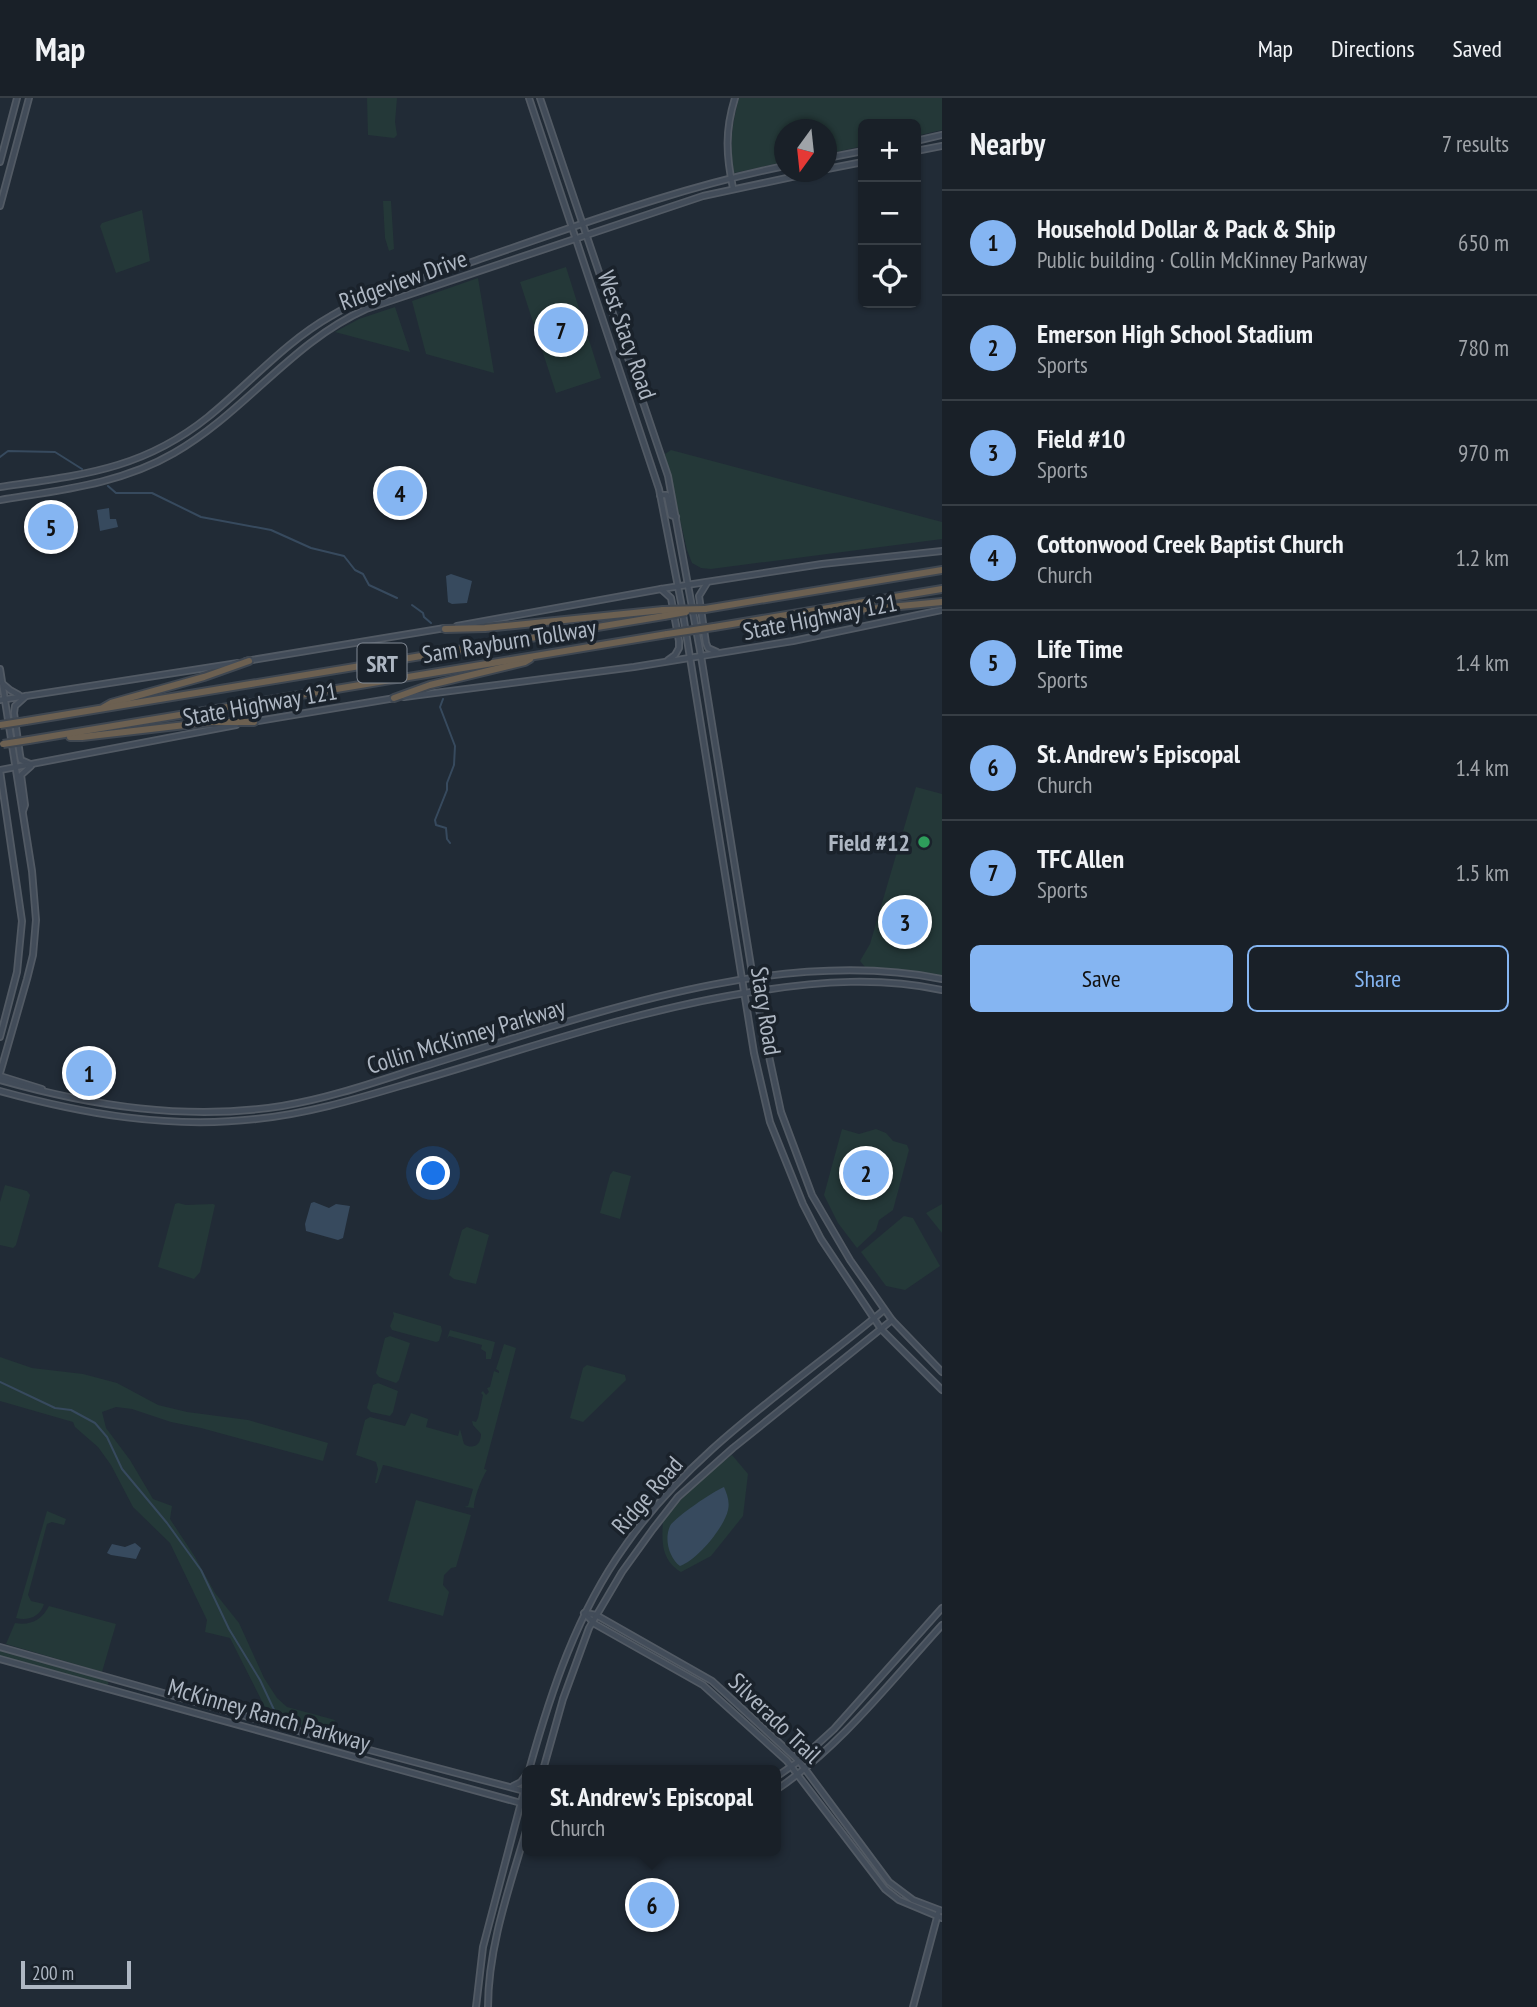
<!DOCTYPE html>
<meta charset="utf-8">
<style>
:root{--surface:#192028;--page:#222830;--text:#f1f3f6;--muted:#9fa3a8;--line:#373e45;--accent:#85b5f2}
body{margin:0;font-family:"PT Sans Narrow",sans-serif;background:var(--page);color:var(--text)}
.controls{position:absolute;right:21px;top:21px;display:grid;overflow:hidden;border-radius:10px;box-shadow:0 2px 5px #0004}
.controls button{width:63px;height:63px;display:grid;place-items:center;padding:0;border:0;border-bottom:2px solid var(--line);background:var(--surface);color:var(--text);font:35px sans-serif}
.compass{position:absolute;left:774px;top:21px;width:63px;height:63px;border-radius:50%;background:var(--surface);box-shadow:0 2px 5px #0004;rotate:195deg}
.scale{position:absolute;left:21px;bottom:18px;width:110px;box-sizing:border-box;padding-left:7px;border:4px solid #aeb7c3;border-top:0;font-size:19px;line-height:24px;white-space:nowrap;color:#aeb7c3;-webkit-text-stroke:5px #1a222b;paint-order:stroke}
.you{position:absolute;left:434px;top:1076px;width:24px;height:24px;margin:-18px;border:5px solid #fff;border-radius:50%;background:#1a73e8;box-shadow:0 0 0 10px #1a73e833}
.badge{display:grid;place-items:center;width:46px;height:46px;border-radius:50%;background:var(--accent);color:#111;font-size:23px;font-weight:700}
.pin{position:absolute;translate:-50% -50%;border:4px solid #fff;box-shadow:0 2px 7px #0006}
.popup{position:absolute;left:522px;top:1667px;width:259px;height:91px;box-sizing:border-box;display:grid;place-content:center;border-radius:10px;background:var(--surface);filter:drop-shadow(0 2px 5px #0005);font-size:23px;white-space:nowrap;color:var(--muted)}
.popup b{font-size:26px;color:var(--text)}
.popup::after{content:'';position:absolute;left:50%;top:100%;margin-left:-14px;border:14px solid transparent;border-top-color:var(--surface)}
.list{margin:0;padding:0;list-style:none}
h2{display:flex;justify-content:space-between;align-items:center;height:91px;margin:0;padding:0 28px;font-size:30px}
h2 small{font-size:23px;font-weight:400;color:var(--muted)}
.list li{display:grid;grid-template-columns:46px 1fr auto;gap:21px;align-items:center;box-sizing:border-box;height:105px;padding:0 28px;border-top:2px solid var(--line)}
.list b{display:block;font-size:26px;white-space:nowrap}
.list p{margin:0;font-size:23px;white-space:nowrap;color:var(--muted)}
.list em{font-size:23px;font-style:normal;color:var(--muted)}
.actions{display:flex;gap:14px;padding:21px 28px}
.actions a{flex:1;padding:16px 0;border:2px solid var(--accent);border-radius:10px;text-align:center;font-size:24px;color:var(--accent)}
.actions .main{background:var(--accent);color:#111}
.icon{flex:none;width:38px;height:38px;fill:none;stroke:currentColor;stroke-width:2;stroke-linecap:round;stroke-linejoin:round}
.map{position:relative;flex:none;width:942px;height:1909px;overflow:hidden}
header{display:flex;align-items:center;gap:42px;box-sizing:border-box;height:98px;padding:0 35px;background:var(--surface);border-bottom:2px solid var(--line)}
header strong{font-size:33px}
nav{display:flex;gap:38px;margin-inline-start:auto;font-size:24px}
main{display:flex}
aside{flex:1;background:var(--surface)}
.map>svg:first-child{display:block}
</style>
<header>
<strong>Map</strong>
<nav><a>Map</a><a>Directions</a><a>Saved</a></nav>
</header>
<main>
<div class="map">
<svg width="942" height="1909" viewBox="0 0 942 1909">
<rect width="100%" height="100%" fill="#212b36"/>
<g fill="#243838">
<path d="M367,0H397L395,24L397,37L394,40L368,37Z"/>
<path d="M739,0H942V32L916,38V26H863V48L827,56V32H785L784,64L734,75C729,47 732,27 739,0Z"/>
<path d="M383,103H391L394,151L389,153L385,140Z"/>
<path d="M142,112L150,163L116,175L100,128L102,125Z"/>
<path d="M566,169L601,280L556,295L520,184Z"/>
<path d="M478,180L494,275L426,256L412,203Z"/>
<path d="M395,209L410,254L335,234L359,221Z"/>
<path d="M671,352L942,424V441L711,471L701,470L692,465L687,452L665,356Z"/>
<path d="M916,689L942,696V878L897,871L865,869L860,863L870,846Z"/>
<path d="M842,1031L859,1036L876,1031L886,1035L893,1043L907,1047L909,1052L893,1112L879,1122L876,1132L857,1150L838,1125L824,1097Z"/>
<path d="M613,1073L631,1078L620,1121L600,1115L610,1077Z"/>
<path d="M5,1087L27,1093L30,1097L16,1147L13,1150L0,1147V1104Z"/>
<path d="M178,1105L186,1107L213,1106L215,1107L200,1174L194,1181L158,1169L175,1106Z"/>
<path d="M942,1106V1135L926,1115Z"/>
<path d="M904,1118L913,1120L940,1168L905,1192L886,1188L861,1154Z"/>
<path d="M467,1129L489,1137L476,1186L454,1181L449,1177L462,1132Z"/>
<path d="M393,1214L441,1228L442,1233L439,1243L436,1244L392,1232L390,1228L394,1218Z"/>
<path d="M450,1232L495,1244L491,1261H486V1254L481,1251L482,1247L449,1238L447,1241Z"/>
<path d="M390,1238L410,1245L399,1282L396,1285L379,1279L376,1275L385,1240Z"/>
<path d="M504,1246L516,1250L484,1371L487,1372C482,1379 473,1403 474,1410L464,1409L468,1408L473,1391L388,1368L383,1367L377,1385H375L378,1371L376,1364L356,1357L365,1322L370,1319L405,1328L411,1315L428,1321L426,1329L458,1338L460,1331L464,1346C473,1352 481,1347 481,1336L473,1327L472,1323L476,1324L478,1320L483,1297L481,1295L483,1293L486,1297L489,1294L487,1290L490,1289L494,1273L499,1275V1273L496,1271Z"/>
<path d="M0,1259L32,1270L83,1276L117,1285L158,1307L187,1314L248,1322L328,1345L323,1363L201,1330L171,1324L132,1311L116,1309L102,1314L106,1330L130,1362L153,1401L172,1408L170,1421L195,1459L215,1495L239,1525L264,1580L277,1600L287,1609L335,1622L332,1633L284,1623L269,1617L230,1540L205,1534L207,1522L170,1445L133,1409L111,1367L98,1349L75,1329L73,1324L0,1303Z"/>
<path d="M587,1267L625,1277L626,1282L583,1324L570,1320L583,1270Z"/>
<path d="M378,1285L398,1293L393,1314L390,1318L371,1314L367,1310L373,1287Z"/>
<path d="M732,1357L748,1376L743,1418L711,1458L681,1474C660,1461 662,1442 663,1420L703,1379Z"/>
<path d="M416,1402L471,1417L456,1469L451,1470L444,1477L443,1487L449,1494L443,1518L388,1503Z"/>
<path d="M47,1413L66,1421L64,1427L52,1424L47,1426L28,1497L31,1503L44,1506C40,1519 28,1523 16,1520Z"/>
<path d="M49,1508L116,1526L102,1574L6,1546L15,1525C30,1528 42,1522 49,1508Z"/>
<path d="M0,1551L105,1580L109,1586L104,1588L0,1558Z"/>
</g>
<g fill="#374a5e">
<path d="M109,410L110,421H116L118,429L100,433L97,412Z"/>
<path d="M451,476L472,483L467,505L452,506L448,504L446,478Z"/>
<path d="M314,1104L329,1110L336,1106L350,1108L343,1140L338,1142L306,1133L305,1126L311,1105Z"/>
<path d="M724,1389C727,1396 730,1404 728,1412C724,1430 697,1462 680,1468C669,1460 664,1441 670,1428C675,1419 714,1393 724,1389Z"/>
<path d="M135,1445L141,1450L136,1461L111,1457L107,1455L112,1446L125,1449Z"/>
</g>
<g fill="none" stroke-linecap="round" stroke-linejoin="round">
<g stroke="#374a5e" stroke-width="2">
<path d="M0,359L8,353L55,354L82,371"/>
<path d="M108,388L116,395H152L201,419L271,432L311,450L344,458L355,472L363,476L369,487L397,500"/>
<path d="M412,507L423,515L424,519L431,525"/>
<path d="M443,601L440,609L455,648L454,667L447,685V692L435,722L436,727L446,730L447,741L450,745"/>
<path d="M0,1284L55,1310L71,1312L95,1325L107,1339L122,1371L167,1425L201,1472L229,1531L260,1582L276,1616"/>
</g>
<g stroke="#525a64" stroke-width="8">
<g id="secondary">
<path d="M529,0L659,391L681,504L754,955L770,1024L803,1106L821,1141L881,1231L942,1292"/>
<path d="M540,0L668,378L701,558L755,893L781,1014L812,1097L850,1162L892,1222L942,1274"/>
<path d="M916,43L942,37"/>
<path d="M916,53L942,48"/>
<path d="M827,60L863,53"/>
<path d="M0,64L17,0"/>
<path d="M827,71L863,64"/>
<path d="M733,90C726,57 725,32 735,0"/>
<path d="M0,108L29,0"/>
<path d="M0,389C81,377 142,372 208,319C249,286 285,244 331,218C376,191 431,179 480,161C580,127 680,89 785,68"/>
<path d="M660,397H667L671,417L676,419"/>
<path d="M0,402C60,392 121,386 174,355C244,315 292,244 366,211L703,98L815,74"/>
<path d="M707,485L699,498L706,545L708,550L717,554"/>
<path d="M661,491L671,500L679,543V550L675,557L668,562"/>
<path d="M457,528L661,491L822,466L942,453"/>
<path d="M246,563L445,530"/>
<path d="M0,571L32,773L36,822L33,857L27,881L0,975"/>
<path d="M3,586L10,592L19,597"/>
<path d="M26,598L15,608L14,615L20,657L21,662L30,666"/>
<path d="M404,599L634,569L793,543L942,512"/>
<path d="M0,602L238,565"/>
<path d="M252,624L395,600"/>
<path d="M0,672L236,627"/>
<path d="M0,673L22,823L17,874L0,939"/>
<path d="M23,713L25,707L21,677L31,668"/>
<path d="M0,978L42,991"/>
<path d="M0,982C92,1008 187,1023 282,1008C331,1000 378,983 425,968C585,919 774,847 942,881"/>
<path d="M0,993C84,1016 169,1031 256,1021C306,1016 353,1002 400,988C519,954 636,911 758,893C821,883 880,879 942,892"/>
<path d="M584,1515L595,1526L703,1587L787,1663L885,1791L899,1802L942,1820"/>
<path d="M585,1515L596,1517L712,1583L799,1663L889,1784L913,1802L942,1813"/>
<path d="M0,1549L309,1636L528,1694"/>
<path d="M0,1561L528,1707"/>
<path d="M529,1672C551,1593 577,1515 625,1448C690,1353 797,1285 884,1212"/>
<path d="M543,1672L563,1601L589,1530L622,1474L653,1431L678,1399L733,1350L892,1222"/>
<path d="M776,1679L799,1663L834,1631L942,1510"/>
<path d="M513,1688L521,1684L527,1676"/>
<path d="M776,1692C841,1648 889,1585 942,1527"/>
<path d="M476,1909L483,1849L528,1678"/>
<path d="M488,1909C488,1847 511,1785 528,1726"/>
<path d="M913,1909L939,1812"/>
</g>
</g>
<g stroke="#3f4751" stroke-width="10">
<g id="highway">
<path d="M705,511L942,472"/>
<path d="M826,513L858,512L942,504"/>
<path d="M714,529L942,491"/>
<path d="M445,531L485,530L663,512"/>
<path d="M394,600L430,587L525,564L530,561"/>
<path d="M104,609L111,605L204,579L249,563"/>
<path d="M26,623L664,518"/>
<path d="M70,639H82L211,624H254"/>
<path d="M29,642L667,536"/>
</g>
</g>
<use href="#secondary" stroke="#424c59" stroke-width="4.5"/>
<use href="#highway" stroke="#6c6051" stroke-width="6"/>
<g stroke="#3f4751" stroke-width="10" stroke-linecap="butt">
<g id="highway-bridge">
<path d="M663,512L705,511"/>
<path d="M664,518L686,514"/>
<path d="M667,536L714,529"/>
<path d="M0,627L26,623"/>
<path d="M3,646L29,642"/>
</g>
</g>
<use href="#highway-bridge" stroke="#6c6051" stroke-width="6"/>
</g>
<circle fill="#2e9e5b" stroke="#1a222b" stroke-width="2.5" cx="924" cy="744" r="7"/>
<g text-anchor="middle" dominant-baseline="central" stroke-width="7" stroke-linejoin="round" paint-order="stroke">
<rect fill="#1a222b" stroke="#828a95" stroke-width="2" x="357.5" y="545.5" width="49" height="39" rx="5"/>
<g font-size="23" font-weight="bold" fill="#aeb7c3">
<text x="382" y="565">SRT</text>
</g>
<g font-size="24" fill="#aeb7c3" stroke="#1a222b">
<text transform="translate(403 182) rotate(-20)">Ridgeview Drive</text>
<text transform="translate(627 237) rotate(71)">West Stacy Road</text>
<text transform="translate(820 519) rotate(-11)">State Highway 121</text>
<text transform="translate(509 543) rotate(-9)">Sam Rayburn Tollway</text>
<text transform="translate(260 606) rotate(-10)">State Highway 121</text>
<text transform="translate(766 913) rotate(81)">Stacy Road</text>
<text transform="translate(466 938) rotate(-17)">Collin McKinney Parkway</text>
<text transform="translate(647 1397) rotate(-49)">Ridge Road</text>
<text transform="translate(269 1617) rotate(16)">McKinney Ranch Parkway</text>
<text transform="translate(775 1620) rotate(44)">Silverado Trail</text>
</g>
<g font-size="24" font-weight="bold" fill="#aeb7c3" stroke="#1a222b" text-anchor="end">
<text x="910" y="744">Field #12</text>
</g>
</g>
</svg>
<div class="controls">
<button>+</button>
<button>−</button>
<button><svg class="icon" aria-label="locate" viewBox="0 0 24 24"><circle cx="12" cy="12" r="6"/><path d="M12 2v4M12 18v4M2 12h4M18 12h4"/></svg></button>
</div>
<svg class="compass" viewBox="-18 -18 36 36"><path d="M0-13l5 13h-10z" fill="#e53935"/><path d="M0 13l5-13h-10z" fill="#9fa3a8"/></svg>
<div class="scale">200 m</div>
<div class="you"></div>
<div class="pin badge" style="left:89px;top:975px">1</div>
<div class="pin badge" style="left:866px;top:1075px">2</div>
<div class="pin badge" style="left:905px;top:824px">3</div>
<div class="pin badge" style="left:400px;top:395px">4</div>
<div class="pin badge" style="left:51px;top:429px">5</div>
<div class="pin badge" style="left:652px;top:1807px">6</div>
<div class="popup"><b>St. Andrew's Episcopal</b>Church</div>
<div class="pin badge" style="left:561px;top:232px">7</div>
</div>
<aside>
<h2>Nearby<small>7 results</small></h2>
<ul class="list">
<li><span class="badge">1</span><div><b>Household Dollar &amp; Pack &amp; Ship</b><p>Public building · Collin McKinney Parkway</p></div><em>650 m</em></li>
<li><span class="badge">2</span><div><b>Emerson High School Stadium</b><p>Sports</p></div><em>780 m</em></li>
<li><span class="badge">3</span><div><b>Field #10</b><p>Sports</p></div><em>970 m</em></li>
<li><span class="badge">4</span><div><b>Cottonwood Creek Baptist Church</b><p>Church</p></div><em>1.2 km</em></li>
<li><span class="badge">5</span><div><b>Life Time</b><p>Sports</p></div><em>1.4 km</em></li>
<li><span class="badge">6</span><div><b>St. Andrew's Episcopal</b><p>Church</p></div><em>1.4 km</em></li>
<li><span class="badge">7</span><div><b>TFC Allen</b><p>Sports</p></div><em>1.5 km</em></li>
</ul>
<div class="actions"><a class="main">Save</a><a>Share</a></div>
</aside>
</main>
